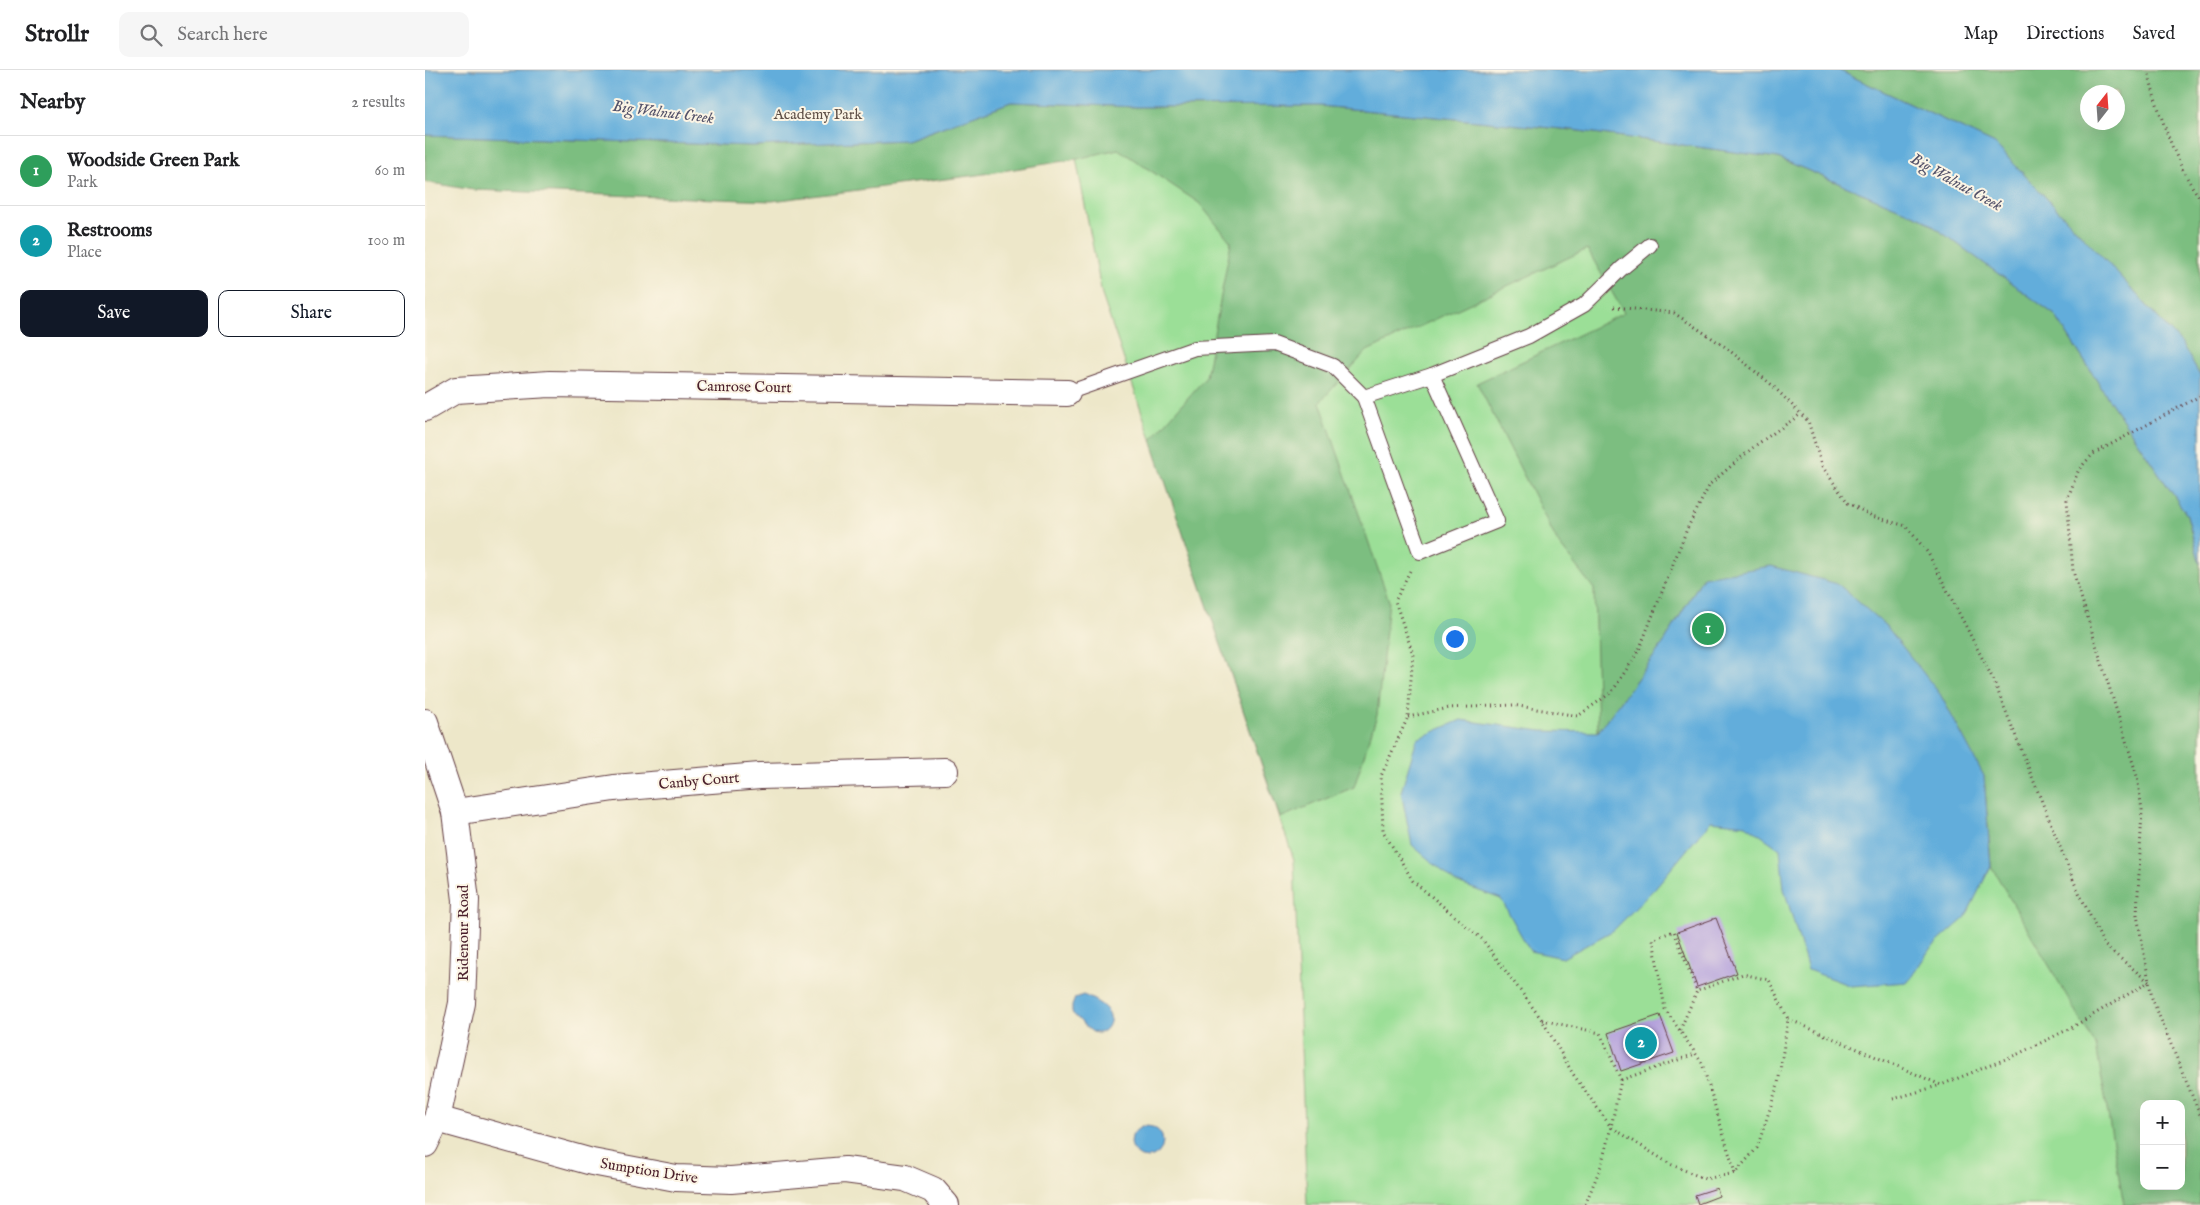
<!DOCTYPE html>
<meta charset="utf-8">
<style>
:root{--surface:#fff;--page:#f6f6f6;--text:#202124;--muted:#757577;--line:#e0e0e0;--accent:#111827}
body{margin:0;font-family:"IM FELL English",serif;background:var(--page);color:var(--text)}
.controls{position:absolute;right:15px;bottom:15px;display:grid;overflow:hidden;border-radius:10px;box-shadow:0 5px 20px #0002}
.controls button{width:45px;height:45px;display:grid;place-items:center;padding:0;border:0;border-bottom:1px solid var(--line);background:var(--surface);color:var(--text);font:25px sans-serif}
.compass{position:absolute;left:1655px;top:15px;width:45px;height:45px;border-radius:50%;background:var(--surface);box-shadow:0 5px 20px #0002;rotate:17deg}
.you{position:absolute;left:1029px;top:568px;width:18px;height:18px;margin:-12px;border:4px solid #fff;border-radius:50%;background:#1a73e8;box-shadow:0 0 0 8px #1a73e833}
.badge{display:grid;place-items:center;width:32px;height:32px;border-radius:50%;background:var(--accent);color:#fff;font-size:16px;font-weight:700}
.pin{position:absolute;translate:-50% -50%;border:2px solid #fff;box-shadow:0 1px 5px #0006}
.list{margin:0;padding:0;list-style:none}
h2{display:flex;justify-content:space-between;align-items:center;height:65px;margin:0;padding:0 20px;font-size:21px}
h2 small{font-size:16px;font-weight:400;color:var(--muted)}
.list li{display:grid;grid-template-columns:32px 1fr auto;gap:15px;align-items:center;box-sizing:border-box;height:70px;padding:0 20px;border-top:1px solid var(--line)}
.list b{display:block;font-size:19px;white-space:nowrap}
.list p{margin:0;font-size:16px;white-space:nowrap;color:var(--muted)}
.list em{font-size:16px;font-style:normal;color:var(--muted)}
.actions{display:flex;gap:10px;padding:15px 20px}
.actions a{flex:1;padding:11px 0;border:1px solid var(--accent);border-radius:10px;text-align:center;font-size:18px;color:var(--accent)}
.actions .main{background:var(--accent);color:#fff}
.icon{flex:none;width:28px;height:28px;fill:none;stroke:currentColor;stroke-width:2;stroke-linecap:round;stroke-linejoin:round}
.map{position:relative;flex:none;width:1775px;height:1135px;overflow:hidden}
header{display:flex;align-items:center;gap:30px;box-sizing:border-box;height:70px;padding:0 25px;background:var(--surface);border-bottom:1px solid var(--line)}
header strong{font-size:24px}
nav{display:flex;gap:28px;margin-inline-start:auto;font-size:18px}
.search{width:350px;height:45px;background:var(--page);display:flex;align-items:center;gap:12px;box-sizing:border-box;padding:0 18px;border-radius:10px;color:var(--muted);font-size:19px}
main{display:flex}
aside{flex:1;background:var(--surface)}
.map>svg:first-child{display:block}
</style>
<header>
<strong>Strollr</strong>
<div class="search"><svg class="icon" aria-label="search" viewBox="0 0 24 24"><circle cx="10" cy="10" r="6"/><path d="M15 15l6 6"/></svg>Search here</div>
<nav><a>Map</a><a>Directions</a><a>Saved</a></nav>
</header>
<main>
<aside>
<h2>Nearby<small>2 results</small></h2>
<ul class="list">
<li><span class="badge" style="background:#2e9e5b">1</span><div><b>Woodside Green Park</b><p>Park</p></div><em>60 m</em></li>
<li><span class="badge" style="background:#0f9aa8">2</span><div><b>Restrooms</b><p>Place</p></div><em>100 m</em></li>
</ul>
<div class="actions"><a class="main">Save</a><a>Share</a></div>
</aside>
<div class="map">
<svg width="1775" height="1135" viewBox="0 0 1775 1135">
<rect width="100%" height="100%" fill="#fcf5e5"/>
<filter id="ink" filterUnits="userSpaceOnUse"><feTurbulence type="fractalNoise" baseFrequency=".02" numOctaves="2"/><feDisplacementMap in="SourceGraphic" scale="10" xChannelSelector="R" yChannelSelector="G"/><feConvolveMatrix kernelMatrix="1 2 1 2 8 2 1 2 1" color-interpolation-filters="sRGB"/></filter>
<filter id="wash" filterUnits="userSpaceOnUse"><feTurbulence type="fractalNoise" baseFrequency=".0096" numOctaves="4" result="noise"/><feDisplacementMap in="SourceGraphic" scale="20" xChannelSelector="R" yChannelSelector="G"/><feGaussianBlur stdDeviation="1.12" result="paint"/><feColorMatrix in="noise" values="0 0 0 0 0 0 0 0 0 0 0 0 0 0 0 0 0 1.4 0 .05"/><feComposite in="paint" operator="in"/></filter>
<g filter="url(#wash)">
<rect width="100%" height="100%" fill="#ede7c9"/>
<path fill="#9bdf97" stroke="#727f61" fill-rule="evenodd" d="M0,0H1775V1135H882L869,790L677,225L643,46L0,77ZM1662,22H1692V52H1662ZM1719,1034H1756V1116H1719Z"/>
<g fill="#7cbe80" stroke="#636e56" fill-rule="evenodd">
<path d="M1413,0H1775V306L1757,274L1681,191L1570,74ZM1662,22H1692V52H1662Z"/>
<path d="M586,32L712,37L895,36L1147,60L1353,88L1497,148L1630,245L1683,328L1762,445L1775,494V1135H1699L1671,976L1566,796L1559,706L1278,507L1240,571L1173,662L1169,519L1133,473L1052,313L1199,243L1162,179L942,281L895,332L964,531L952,645L929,717L855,748L726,370L781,307L806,172L774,133L693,79L652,89L552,105L347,131L48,120L0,112V65L327,76L482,70ZM1719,1034H1756V1116H1719Z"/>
</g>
<g fill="#62addb" stroke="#566683">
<path d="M0,0H1413L1570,74L1681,191L1757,274L1775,306V494L1762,445L1683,328L1630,245L1497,148L1353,88L1147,60L895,36L712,37L586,32L482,70L327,76L0,65Z"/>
<path d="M1346,496L1413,514L1462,557L1515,624L1559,706L1566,796L1540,848L1505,879L1483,912L1426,916L1383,900L1359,819L1355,779L1321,755L1286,751L1230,818L1189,860L1138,888L1105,881L1076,829L1030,812L987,775L976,722L992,669L1036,650L1117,661L1173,662L1240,571L1278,507Z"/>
<path d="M658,925C666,928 680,935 684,943C689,953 679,967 668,962C661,958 653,948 647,943V936L650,928Z"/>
<circle cx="722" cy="1072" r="16"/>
</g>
<g id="blocks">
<g fill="#b3a0dc">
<path d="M1291,848L1312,903L1272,917L1252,862Z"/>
<path d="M1235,945L1249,983L1196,1001L1183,963Z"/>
<path d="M1292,1118L1294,1126L1273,1134L1270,1125Z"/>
</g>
</g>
</g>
<g filter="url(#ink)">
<use href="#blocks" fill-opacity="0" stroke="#623d43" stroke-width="1"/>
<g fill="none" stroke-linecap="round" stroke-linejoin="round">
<g stroke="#623d43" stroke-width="16">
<g id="service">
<path d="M642,323L770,278L849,274L908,296L939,327L1007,305L1104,266L1159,235L1196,199L1225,175"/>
<path d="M939,327L995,482L1072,451L1007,305"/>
</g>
</g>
<g stroke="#623d43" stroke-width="28">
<g id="minor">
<path d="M0,338L31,320L125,314L642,323"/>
<path d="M0,652L30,742L41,830L37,933L12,1049L0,1074"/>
<path d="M30,742L189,718L335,706L520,701"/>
<path d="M12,1049L167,1092L251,1108L306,1110L420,1100L480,1108L508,1120L521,1135"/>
</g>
</g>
<g stroke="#623d43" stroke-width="3" stroke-dasharray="1 4" stroke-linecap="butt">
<path d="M1723,0C1731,37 1752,98 1775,128"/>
<path d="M1189,237L1249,243L1299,276L1347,315L1383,351L1397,396L1423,433L1447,446L1481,456L1503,483L1568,609L1649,812L1679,875L1724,912L1644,959L1593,984L1516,1015L1363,949"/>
<path d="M1775,326L1668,384L1654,399L1642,430L1648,501L1712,706L1717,740L1712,845L1727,928L1775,1045"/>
<path d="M985,501L970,531L988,584L983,647L956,706L958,761L988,811L1057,869L1117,950L1148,1004L1186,1057L1176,1096L1160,1135"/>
<path d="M983,647L1024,638L1088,635L1153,646L1187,622L1214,580L1262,459L1285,414L1331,375L1376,344"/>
<path d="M1117,950L1175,963L1196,1010L1186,1057L1245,1094L1280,1109L1310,1103L1332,1078L1353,1014L1363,949L1344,910L1318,904L1272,921L1249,861L1228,869L1240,939L1277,993L1310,1103"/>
<path d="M1255,960L1272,921"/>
<path d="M1196,1010L1270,984"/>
<path d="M1468,1029L1516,1015"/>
</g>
<use href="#service" stroke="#fff" stroke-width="14"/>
<use href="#minor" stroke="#fff" stroke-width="26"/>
</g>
</g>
<g text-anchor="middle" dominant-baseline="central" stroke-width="4" stroke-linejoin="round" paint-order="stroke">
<g font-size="15" fill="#5e4f46" stroke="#fcf5e5">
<text x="393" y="44">Academy Park</text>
</g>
<g font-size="15" fill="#4a1f2b" stroke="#fcf5e5">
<text transform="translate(319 317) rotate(1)">Camrose Court</text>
<text transform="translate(274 711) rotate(-5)">Canby Court</text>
<text transform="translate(38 863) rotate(-90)">Ridenour Road</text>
<text transform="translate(224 1101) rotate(9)">Sumption Drive</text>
</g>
<g font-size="16" font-style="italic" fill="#525169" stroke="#fcf5e5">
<text transform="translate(238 43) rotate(7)">Big Walnut Creek</text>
<text transform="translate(1531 113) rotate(29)">Big Walnut Creek</text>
</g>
</g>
</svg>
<div class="controls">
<button>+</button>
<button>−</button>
</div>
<svg class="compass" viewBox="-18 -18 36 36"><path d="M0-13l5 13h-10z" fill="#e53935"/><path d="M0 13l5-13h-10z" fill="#757577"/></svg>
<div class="you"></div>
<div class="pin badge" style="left:1283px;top:559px;background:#2e9e5b">1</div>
<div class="pin badge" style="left:1216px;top:973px;background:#0f9aa8">2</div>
</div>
</main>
